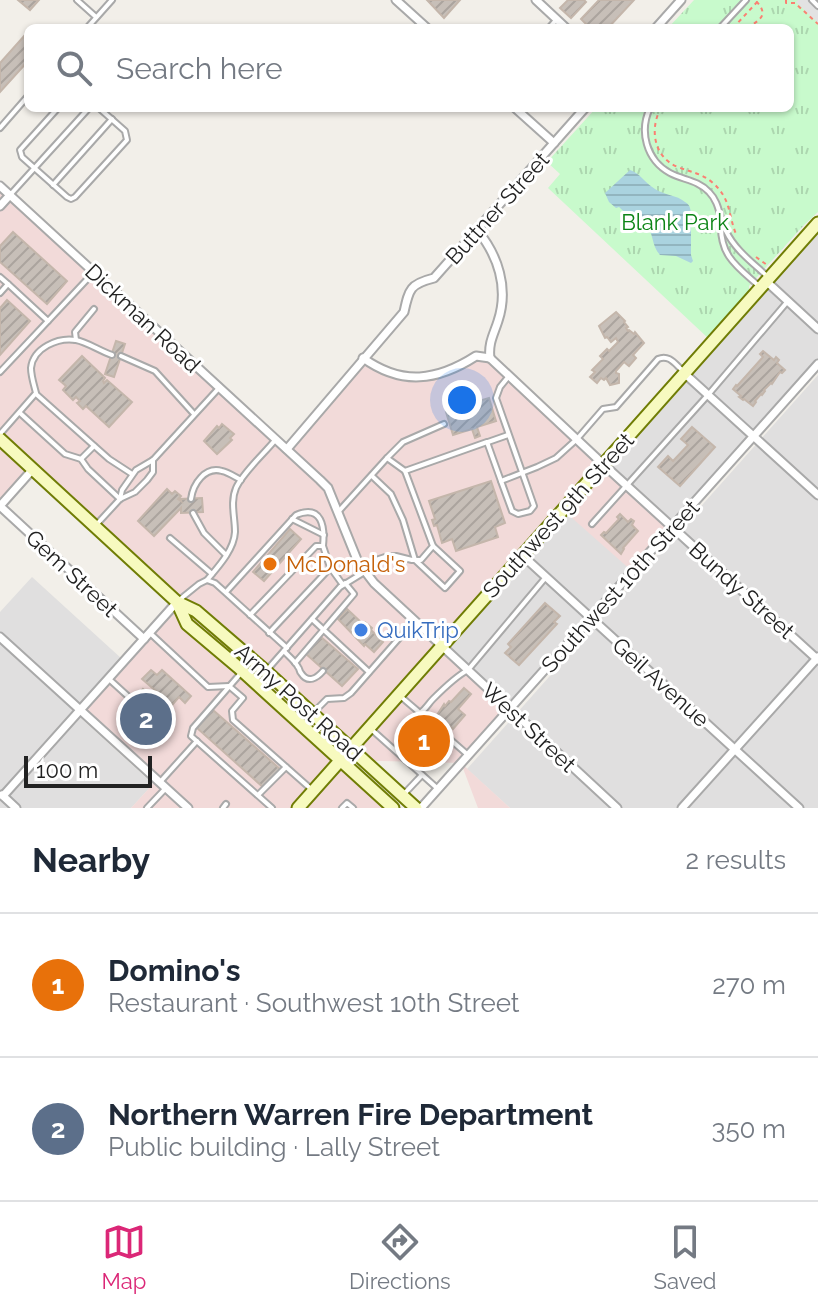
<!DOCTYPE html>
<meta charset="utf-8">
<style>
:root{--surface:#fff;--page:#f2f2f3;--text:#1f2937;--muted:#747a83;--line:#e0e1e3;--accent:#db2777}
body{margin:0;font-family:Raleway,sans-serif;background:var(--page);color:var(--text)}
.scale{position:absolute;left:24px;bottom:20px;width:128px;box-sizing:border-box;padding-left:8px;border:4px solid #222;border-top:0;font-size:22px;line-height:28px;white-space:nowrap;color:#222;-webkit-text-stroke:6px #fff;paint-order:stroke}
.you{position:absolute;left:462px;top:400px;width:28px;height:28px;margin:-20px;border:6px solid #fff;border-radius:50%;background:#1a73e8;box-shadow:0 0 0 12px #1a73e833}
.badge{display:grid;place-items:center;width:52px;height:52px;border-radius:50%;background:var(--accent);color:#fff;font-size:26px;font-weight:700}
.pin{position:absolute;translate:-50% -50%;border:4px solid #fff;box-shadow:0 2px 8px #0006}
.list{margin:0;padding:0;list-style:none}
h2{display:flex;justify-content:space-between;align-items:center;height:104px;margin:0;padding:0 32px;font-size:34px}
h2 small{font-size:26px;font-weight:400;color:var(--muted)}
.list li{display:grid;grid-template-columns:52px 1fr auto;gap:24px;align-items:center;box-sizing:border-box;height:144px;padding:0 32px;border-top:2px solid var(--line)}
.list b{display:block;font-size:30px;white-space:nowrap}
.list p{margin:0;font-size:26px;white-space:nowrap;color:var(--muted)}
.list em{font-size:26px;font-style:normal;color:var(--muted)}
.icon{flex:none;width:44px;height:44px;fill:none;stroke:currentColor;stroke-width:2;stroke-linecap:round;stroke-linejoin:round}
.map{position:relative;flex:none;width:818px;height:808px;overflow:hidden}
.search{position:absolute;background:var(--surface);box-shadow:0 2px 6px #0004;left:24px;right:24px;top:24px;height:88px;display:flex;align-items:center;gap:20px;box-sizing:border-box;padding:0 28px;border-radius:12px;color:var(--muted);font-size:30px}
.sheet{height:392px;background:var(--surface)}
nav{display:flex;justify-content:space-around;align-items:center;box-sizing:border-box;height:112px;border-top:2px solid var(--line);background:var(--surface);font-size:22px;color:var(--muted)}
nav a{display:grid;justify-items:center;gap:4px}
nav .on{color:var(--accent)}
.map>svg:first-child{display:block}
</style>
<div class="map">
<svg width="818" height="808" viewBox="0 0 818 808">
<defs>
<pattern id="park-tufts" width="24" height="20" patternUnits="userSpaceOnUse" patternTransform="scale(2)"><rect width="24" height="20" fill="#c8facc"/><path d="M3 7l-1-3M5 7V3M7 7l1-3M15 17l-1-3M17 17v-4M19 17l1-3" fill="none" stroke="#acd6af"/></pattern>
<pattern id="water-rules" width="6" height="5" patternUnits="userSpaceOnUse" patternTransform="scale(2)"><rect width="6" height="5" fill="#aad3df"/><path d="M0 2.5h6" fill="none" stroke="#92b5bf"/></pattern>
<pattern id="building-hatch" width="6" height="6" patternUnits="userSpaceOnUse" patternTransform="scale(2)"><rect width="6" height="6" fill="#c7bfb8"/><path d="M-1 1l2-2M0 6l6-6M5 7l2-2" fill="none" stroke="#aba49e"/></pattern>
</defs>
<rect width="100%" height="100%" fill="#f2efe9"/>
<g fill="#e0dfdf">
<path d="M818,223V364L510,710L442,645Z"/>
<path d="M818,375V808H510L467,769Z"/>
<path d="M32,577L122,659L74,712L153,784L131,808H0V612Z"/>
</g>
<path fill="#f2dad9" d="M0,186L287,448L363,358L373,365L425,377L482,355L673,527L633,572L563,510L442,645L510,710L461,763L510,808H478L461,763L343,760L396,808H131L153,784V777L80,710L177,602L33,469L0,506Z"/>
<path fill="url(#park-tufts)" d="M694,0H818V212L803,226L749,286V292L709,339L548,188L560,174L547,162L596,108H790V28H668Z"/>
<path fill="#e2e2e2" d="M798,0H818V23L796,2Z"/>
<path fill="url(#water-rules)" d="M630,170C640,173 645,183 655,189C664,195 677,195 685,202C690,205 690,207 691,213V255L693,261L691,263L676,256L660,255C651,245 654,233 646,225C639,216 627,216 619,207L616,208L609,202L605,193Z"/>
<g fill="url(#building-hatch)" stroke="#c4b6ab" stroke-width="2">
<path d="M18,0H39L30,10Z"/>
<path d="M427,0H460L444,18Z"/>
<path d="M568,0H584L586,2L571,18L560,8Z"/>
<path d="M599,0H634L608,28H590L581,19Z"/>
<path d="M25,35L28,38V61L0,92V63Z"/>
<path d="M13,232L67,281L47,304L0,262V246Z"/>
<path d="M7,300L30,321L0,355V308Z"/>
<path d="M616,312L625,321L624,322L628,327L626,328L628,331L629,330L634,334L635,332L644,343L633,355L636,358L629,366L624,362L616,371V373L619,374V383L610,385L606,378L604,380L601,378L597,383L590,377L595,372L592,370L603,359L600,356L607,349L609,351L618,342L616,338L611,342L607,337L605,338L599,326Z"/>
<path d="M116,341L125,344L114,377L105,374Z"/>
<path d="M763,351L774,360L776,357L779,360L777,363L785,370L782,373L780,372L772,384L771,383L764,390L765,391L762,395L761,394L755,401L756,402L753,406L744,399L743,400L739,397L741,396L733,389L736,385L737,386L763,357L760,354Z"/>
<path d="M82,356L105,378L103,381L104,383L107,380L132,402L109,427L86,406L83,409L77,403L80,401L76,397L73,400L63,390L66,386L59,380Z"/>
<path d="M475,388L479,401L489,398L496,421L477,427L480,436L475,438L472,429L453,435L446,412L456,409L451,396Z"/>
<path d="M222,424L234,434L230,438L232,440L217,454L204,441L217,426L219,428Z"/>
<path d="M692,427L715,447L680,486L658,467L668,456L673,461L688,445L681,439Z"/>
<path d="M491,481L505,523L495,527L498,537L456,551L452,539L442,543L437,525L434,526L432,520L435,519L429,501Z"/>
<path d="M167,489L172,494L175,491L181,496L178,499L181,501L180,499L202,498L203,512L181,513V508L154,536L138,521Z"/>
<path d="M620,514L628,522L631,519L634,521L632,525L638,531L623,548L624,549L621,554L601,535L604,532L606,533L619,519L617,517Z"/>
<path d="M290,529L301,539L264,581L253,572Z"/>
<path d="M545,603L560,616L554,622L557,624L519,665L505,653L511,647L508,644Z"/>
<path d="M347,609L363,624L365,622L372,628L371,630L383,642L374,652L365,644L364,646L338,619Z"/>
<path d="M321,637L358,669L342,686L306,654Z"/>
<path d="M151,670L157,675L162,670L191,696L185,703L179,697L172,705L142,679Z"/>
<path d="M464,688L471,694L458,709L465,715L453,729L437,715L444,704L445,706L449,701L451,702Z"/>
<path d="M143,689L154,698L145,708L167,728L156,740L123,711Z"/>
<path d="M213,710L280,769L264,788L197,728Z"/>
<path d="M412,722L441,749L438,752L442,755L435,763L402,733Z"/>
</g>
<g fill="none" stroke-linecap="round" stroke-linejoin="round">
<g stroke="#a9a9a9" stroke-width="8">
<g id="service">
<path d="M77,0L96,17"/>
<path d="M812,0L818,6"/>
<path d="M87,28L112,0"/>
<path d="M549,28L557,19"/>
<path d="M720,28L746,0"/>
<path d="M58,108L20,150L22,157L67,197L71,199L75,197L127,140L125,131L99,108"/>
<path d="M650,108C639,131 646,160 670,173C683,180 698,180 709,192C720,203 719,218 726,231C735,250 753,263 768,277"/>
<path d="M0,128L28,96"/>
<path d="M53,185L112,119"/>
<path d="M10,195L89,108"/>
<path d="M721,224C720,257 738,267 760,287"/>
<path d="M0,277L8,284"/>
<path d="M0,293L8,284L48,321L94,272"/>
<path d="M76,340L75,332L94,309"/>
<path d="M121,356L155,371L194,414"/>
<path d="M0,372L48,321"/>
<path d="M36,394L109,459L132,474"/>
<path d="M20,413L65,454L81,459L88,469L120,499"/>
<path d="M0,434L36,393C34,385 31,376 31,368C33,348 58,337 76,340C87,342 100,351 112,355"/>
<path d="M488,442L508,435"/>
<path d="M387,458L403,442L444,424"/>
<path d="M81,459L94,446"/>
<path d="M372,476L391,494L403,520L415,560L445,588L460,571L433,546"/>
<path d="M501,481L512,511L518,514L530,511L534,506L496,398L500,387L509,376"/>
<path d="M120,499L122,490L136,470L153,460L219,388"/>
<path d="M191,499C193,484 205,466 222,471C228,472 235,477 241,480"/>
<path d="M339,511L387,458L405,471"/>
<path d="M193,513L204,533L226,555"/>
<path d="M292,519L324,535"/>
<path d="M97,524L120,499L135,492L147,480L153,472V460"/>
<path d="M592,524L708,395L788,301"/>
<path d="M170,538L212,574"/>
<path d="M207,580C218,567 234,550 235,532C235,517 230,502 236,488C243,472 265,453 276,439"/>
<path d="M226,592L296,515C322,504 325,527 323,546"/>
<path d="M178,601L199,584L207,580L215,583L287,648"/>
<path d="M250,615L316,546H323L330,567L343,585"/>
<path d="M312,619L369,672"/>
<path d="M150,633L208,687L229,686L243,698L232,711L233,720L311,789"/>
<path d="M269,633L330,568"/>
<path d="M284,651C288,656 295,661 298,667C300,669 299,671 301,673C308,684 317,678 323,671"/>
<path d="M295,663L354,594L345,583"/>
<path d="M267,670L340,587L366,571L373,561L385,557L396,556L412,560H421L433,546L405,471L487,442L501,481L537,467L556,458L577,439L603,409L616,407L658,359C669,354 675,364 683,371"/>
<path d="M241,673L193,728L191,736L272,808"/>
<path d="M109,679L131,699"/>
<path d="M399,695L420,713C426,709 428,704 433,699C443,689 456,676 468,670L546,577"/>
<path d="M313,713L327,699L344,698L351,693L415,620"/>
<path d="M420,713L468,755"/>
<path d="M371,729L438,789"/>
<path d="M161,781L197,741"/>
<path d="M404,794L422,775"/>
<path d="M258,795L286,767"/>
<path d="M147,808L166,788"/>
<path d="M223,808L226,804"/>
<path d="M342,808L347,803L353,808"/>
</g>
</g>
<g stroke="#a9a9a9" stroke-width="11">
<g id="minor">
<path d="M396,0L427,28"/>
<path d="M536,0L566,28"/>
<path d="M656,28L681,0"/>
<path d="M515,108L554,143"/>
<path d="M0,186L320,480L328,488L358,562L374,583L617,808"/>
<path d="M0,206L10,195"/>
<path d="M477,230C498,255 509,288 498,321C494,334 488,343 490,358"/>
<path d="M766,281L818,329"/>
<path d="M363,358C402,386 437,381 476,356L490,358"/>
<path d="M490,358L603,464L818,660"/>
<path d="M684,373L818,495"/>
<path d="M287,449L404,312C409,289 410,284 434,278L585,108"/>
<path d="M33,469L0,506L144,639"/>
<path d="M522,555L799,808"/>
<path d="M0,637L188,808"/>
<path d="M2,795L16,808"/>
<path d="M3,796L177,602"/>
<path d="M421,808L818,364"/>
<path d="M682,808L818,657"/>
</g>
</g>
<g stroke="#707d05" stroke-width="15">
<g id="secondary">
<path d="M0,439L177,602L196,611L269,674L416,808"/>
<path d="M177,602L187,624L238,667L393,808"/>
<path d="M298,808L818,223"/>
</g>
</g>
<g stroke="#fa8072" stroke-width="2" stroke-dasharray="4 4" stroke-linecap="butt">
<path d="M786,0V3H795L818,24"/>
<path d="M733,28L759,0"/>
<path d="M747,28C760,20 770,15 755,0"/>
<path d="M661,108C649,129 654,158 678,167C691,172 703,174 713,183C731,199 728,214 736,234"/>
<path d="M756,257L767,265"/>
</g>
<use href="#service" stroke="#fff" stroke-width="4"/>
<use href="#minor" stroke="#fff" stroke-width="7"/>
<use href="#secondary" stroke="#f7fabf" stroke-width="11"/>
</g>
<circle fill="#e8710a" stroke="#fff" stroke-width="3" cx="270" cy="564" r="8"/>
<circle fill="#3f7fe0" stroke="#fff" stroke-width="3" cx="361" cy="630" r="8"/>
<g text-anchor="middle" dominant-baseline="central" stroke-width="6" stroke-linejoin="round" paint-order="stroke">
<g font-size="22" fill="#222" stroke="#fff">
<text transform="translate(497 208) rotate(-48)">Buttner Street</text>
<text transform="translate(143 318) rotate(43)">Dickman Road</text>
<text transform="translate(558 515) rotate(-48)">Southwest 9th Street</text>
<text transform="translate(72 573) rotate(43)">Gem Street</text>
<text transform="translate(620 586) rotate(-48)">Southwest 10th Street</text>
<text transform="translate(742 590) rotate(42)">Bundy Street</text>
<text transform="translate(661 682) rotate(42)">Geil Avenue</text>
<text transform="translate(299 702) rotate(42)">Army Post Road</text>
<text transform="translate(529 727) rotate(43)">West Street</text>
</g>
<g font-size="22" fill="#0c8416" stroke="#fff">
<text x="675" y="222">Blank Park</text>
</g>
<g font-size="22" fill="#c56008" stroke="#fff" text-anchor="start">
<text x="286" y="564">McDonald's</text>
</g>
<g font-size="22" fill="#366cbe" stroke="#fff" text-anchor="start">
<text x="377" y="630">QuikTrip</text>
</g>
</g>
</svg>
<div class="scale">100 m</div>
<div class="you"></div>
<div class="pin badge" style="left:424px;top:741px;background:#e8710a">1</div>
<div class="pin badge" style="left:146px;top:719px;background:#5c6f8a">2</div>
<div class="search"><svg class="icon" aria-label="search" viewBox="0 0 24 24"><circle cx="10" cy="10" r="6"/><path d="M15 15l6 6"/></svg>Search here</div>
</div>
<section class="sheet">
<h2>Nearby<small>2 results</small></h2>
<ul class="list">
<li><span class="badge" style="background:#e8710a">1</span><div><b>Domino's</b><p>Restaurant · Southwest 10th Street</p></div><em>270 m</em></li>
<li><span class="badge" style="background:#5c6f8a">2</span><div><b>Northern Warren Fire Department</b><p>Public building · Lally Street</p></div><em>350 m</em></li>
</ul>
</section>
<nav>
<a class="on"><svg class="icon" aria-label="map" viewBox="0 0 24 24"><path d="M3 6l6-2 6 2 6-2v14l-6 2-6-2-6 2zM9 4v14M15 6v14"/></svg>Map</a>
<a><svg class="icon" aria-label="directions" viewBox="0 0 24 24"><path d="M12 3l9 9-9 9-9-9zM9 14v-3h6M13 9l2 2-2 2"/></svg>Directions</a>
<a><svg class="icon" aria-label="saved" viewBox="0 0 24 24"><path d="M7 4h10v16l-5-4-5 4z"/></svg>Saved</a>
</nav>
